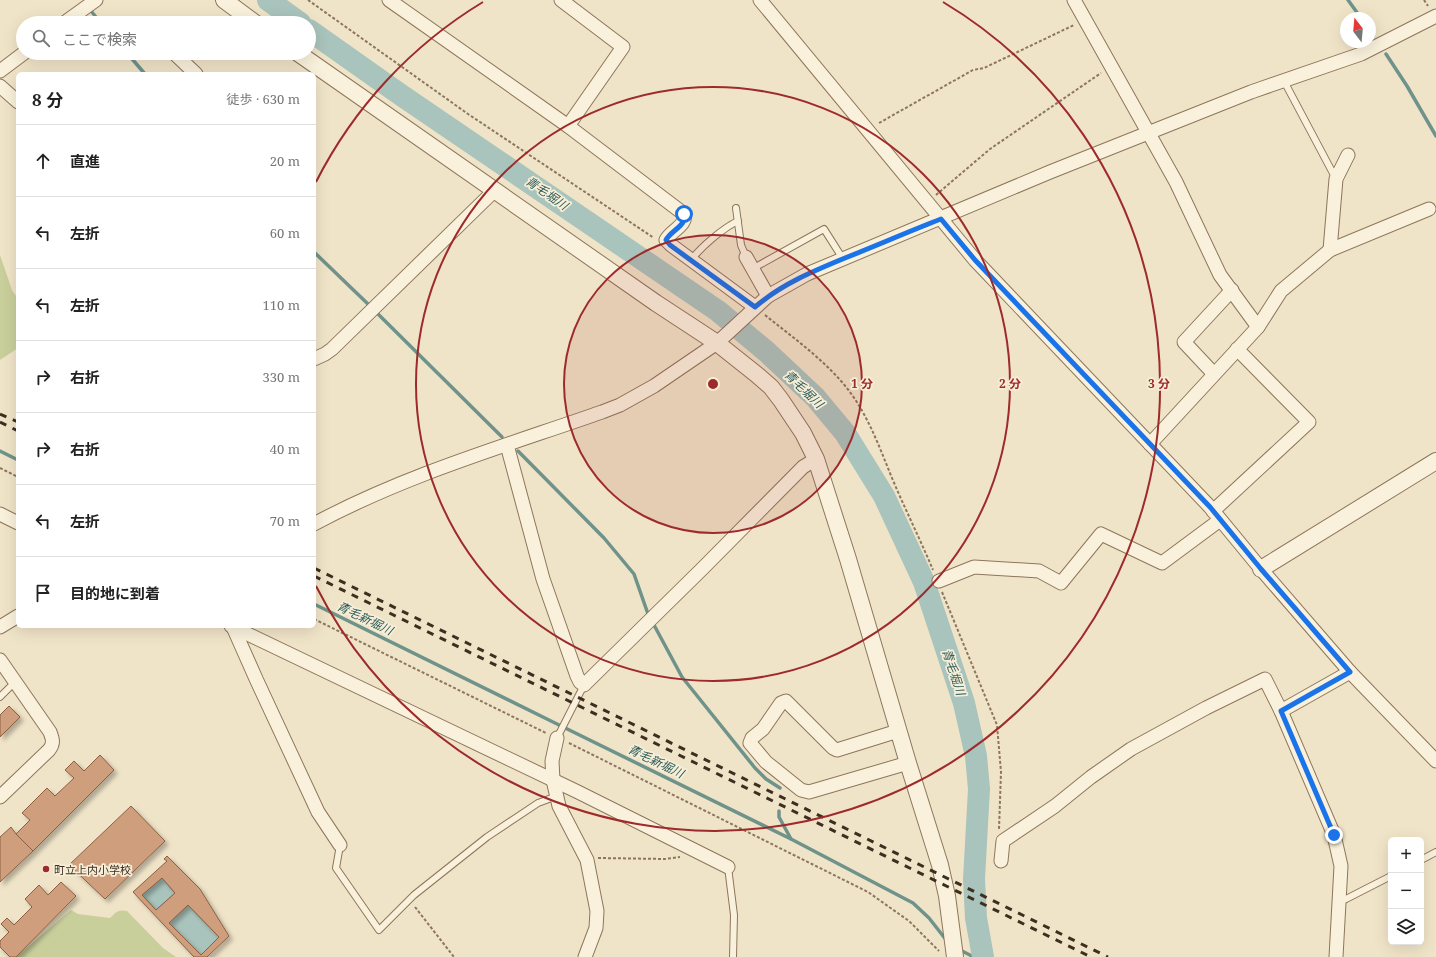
<!DOCTYPE html>
<html lang="ja">
<meta charset="utf-8">
<style>
:root{--surface:#fff;--page:#f6f6f6;--text:#222;--muted:#767676;--line:#e0e0e0}
body{margin:0;font-family:"Noto Serif","Noto Sans JP",serif;background:var(--page);color:var(--text)}
.controls{position:absolute;right:12px;bottom:12px;display:grid;overflow:hidden;border-radius:6px;box-shadow:0 4px 16px #0002}
.controls button{width:36px;height:36px;display:grid;place-items:center;padding:0;border:0;border-bottom:1px solid var(--line);background:var(--surface);color:var(--text);font:20px sans-serif}
.compass{position:absolute;left:1340px;top:12px;width:36px;height:36px;border-radius:50%;background:var(--surface);box-shadow:0 4px 16px #0002;rotate:344deg}
.stop{position:absolute;width:12px;height:12px;margin:-9px;border:3px solid #1a73e8;border-radius:50%;background:#fff}
.stop.end{background:#1a73e8;border-color:#fff;box-shadow:0 1px 4px #0008}
.list{margin:0;padding:0;list-style:none}
h2{display:flex;justify-content:space-between;align-items:center;height:52px;margin:0;padding:0 16px;font-size:17px}
h2 small{font-size:13px;font-weight:400;color:var(--muted)}
.list li{display:grid;grid-template-columns:26px 1fr auto;gap:12px;align-items:center;box-sizing:border-box;height:72px;padding:0 16px;border-top:1px solid var(--line)}
.list b{display:block;font-size:15px;white-space:nowrap}
.list em{font-size:13px;font-style:normal;color:var(--muted)}
.icon{flex:none;width:22px;height:22px;fill:none;stroke:currentColor;stroke-width:2;stroke-linecap:round;stroke-linejoin:round}
.map{position:relative;flex:none;width:1436px;height:957px;overflow:hidden}
.search{position:absolute;background:var(--surface);box-shadow:0 4px 16px #0002;left:16px;top:16px;width:300px;height:44px;display:flex;align-items:center;gap:10px;box-sizing:border-box;padding:0 14px;border-radius:22px;color:var(--muted);font-size:15px}
.panel{position:absolute;background:var(--surface);box-shadow:0 4px 16px #0002;left:16px;top:72px;width:300px;height:556px;border-radius:6px}
.map>svg:first-child{display:block}
</style>
<div class="map">
<svg width="1436" height="957" viewBox="0 0 1436 957">
<defs>
<filter id="shadow"><feDropShadow dx="3.5" dy="3.5" stdDeviation="2" flood-color="#0004"/></filter>
</defs>
<rect width="100%" height="100%" fill="#f0e4c8"/>
<g fill="#c9cf9b">
<path d="M0,255L12,290L18,299V348L0,360Z"/>
<path d="M71,910L78,914L110,918C116,912 118,909 127,911L163,948L176,957H16Z"/>
</g>
<g fill="#a9c4bc" stroke="#6f938a">
<path d="M162,878L175,893L156,910L142,895Z"/>
<path d="M188,905L219,937L201,955L169,923Z"/>
</g>
<g fill="none" stroke-linecap="round" stroke-linejoin="round">
<g stroke="#6f938a" stroke-width="3.5">
<path d="M1348,0L1361,18"/>
<path d="M91,11L101,23"/>
<path d="M1370,31L1373,36"/>
<path d="M127,53L145,74"/>
<path d="M1386,54L1407,86L1436,136"/>
<path d="M314,252L369,305"/>
<path d="M378,314L502,437"/>
<path d="M0,451L18,460"/>
<path d="M518,451L604,538L634,574L648,614"/>
<path d="M314,604L553,722L791,839L913,903L929,918L947,941"/>
<path d="M654,625L682,677L755,768L766,779L780,788"/>
<path d="M779,811V817L791,839"/>
<path d="M958,949L974,957"/>
</g>
<g stroke="#a9c4bc" stroke-width="22">
<path d="M268,0L300,23"/>
<path d="M309,30L401,95L718,311L767,352L815,397L845,433L884,496L924,582L964,703L976,756L979,789L974,879L976,918L983,957"/>
</g>
</g>
<g fill="#cf9f7d" stroke="#8d5f41" fill-rule="evenodd" filter="url(#shadow)">
<path d="M9,706L20,717L0,737V715Z"/>
<path d="M100,755L114,770L33,851L16,834L30,820L22,813L47,788L55,796L74,778L65,770L74,761L84,771Z"/>
<path d="M131,806L165,841L105,899L69,865Z"/>
<path d="M11,827L16,834L33,851L0,882V837Z"/>
<path d="M167,856L200,889L229,936L207,957H194L133,892L167,861L164,859ZM162,878L175,893L156,910L142,895ZM188,905L219,937L201,955L169,923Z"/>
<path d="M61,882L76,896L16,957H10L0,947V941L9,932L1,924L7,918L14,925L32,907L25,899L39,885L48,895Z"/>
</g>
<g fill="none" stroke-linecap="round" stroke-linejoin="round">
<g stroke="#8d765c" stroke-width="8">
<g id="service">
<path d="M1284,81L1336,179"/>
<path d="M736,208L741,245L746,257"/>
<path d="M691,260C701,247 723,228 738,221"/>
<path d="M752,269L824,229L843,259"/>
<path d="M0,697L15,682"/>
<path d="M557,738L584,685"/>
<path d="M340,845L336,868L379,930L414,895L487,837L538,803L557,796"/>
<path d="M1421,860L1436,852"/>
<path d="M728,867L734,915L733,957"/>
<path d="M1339,902L1346,899L1391,876"/>
</g>
</g>
<g stroke="#8d765c" stroke-width="15">
<g id="minor">
<path d="M389,0L568,126L684,214C688,225 670,231 666,240L671,245L755,307"/>
<path d="M561,0L623,47L568,126"/>
<path d="M760,0L975,260L1210,507L1261,569L1350,672L1436,761"/>
<path d="M1074,0L1176,182L1220,275L1258,327L1150,444"/>
<path d="M64,23L96,0"/>
<path d="M174,53L196,74"/>
<path d="M0,71L24,53"/>
<path d="M0,86L18,102"/>
<path d="M1330,250L1336,179L1348,155"/>
<path d="M746,257L768,296"/>
<path d="M1258,327L1281,291L1330,250L1429,209"/>
<path d="M314,359L325,354L332,349L495,190"/>
<path d="M1214,374L1184,342L1232,290"/>
<path d="M507,445L543,579L577,676L580,682L584,685L703,568L803,467L816,459"/>
<path d="M1213,511L1309,422L1237,349"/>
<path d="M0,514L18,523"/>
<path d="M314,524C405,475 505,446 602,412L620,405L654,386L717,343L768,296L807,274L1050,172L1251,92L1361,54L1436,16"/>
<path d="M939,581L974,567L1039,571L1061,583L1101,534L1162,563L1220,520"/>
<path d="M231,626L578,792L728,867"/>
<path d="M0,627L18,616"/>
<path d="M233,627L257,681L318,812L340,845"/>
<path d="M0,660L50,732C53,740 54,743 49,750L0,797"/>
<path d="M1281,711L1350,672"/>
<path d="M898,731L837,750L833,748L786,701L781,703L763,729L752,738L750,743L766,762L801,790L809,792L908,763"/>
<path d="M557,738L552,761L553,780L559,806L587,860L597,911L596,928L585,957"/>
<path d="M1001,861L1003,841L1055,806L1091,777L1131,749L1206,708L1265,679L1281,711L1334,835L1341,866L1336,957"/>
</g>
</g>
<g stroke="#8d765c" stroke-width="18">
<g id="tertiary">
<path d="M224,0L255,23"/>
<path d="M298,53L656,303L717,343L756,374L771,387L781,400L803,433L816,459L848,559L908,763L940,865L947,896L955,957"/>
<path d="M1261,569L1436,461"/>
</g>
</g>
<g stroke="#8d765c" stroke-width="2" stroke-dasharray="3 2" stroke-linecap="butt">
<path d="M308,0L468,114L654,238"/>
<path d="M1424,0L1428,6"/>
<path d="M879,123L973,70L984,68L1074,25"/>
<path d="M936,195L990,149L1101,73"/>
<path d="M765,315C791,336 819,356 841,381C866,409 878,444 892,478C905,509 920,539 933,570"/>
<path d="M0,468L18,477"/>
<path d="M942,592L997,725L1001,772L999,829"/>
<path d="M314,619L546,733"/>
<path d="M569,743L868,892L909,921L939,951"/>
<path d="M598,858L665,859L680,857"/>
<path d="M415,907L454,957"/>
</g>
<use href="#service" stroke="#faf1dc" stroke-width="6"/>
<use href="#minor" stroke="#faf1dc" stroke-width="13"/>
<use href="#tertiary" stroke="#faf1dc" stroke-width="16"/>
<g stroke="#3d2e20" stroke-width="3" stroke-dasharray="7 7" stroke-linecap="butt">
<path d="M0,414L18,422"/>
<path d="M0,422L18,431"/>
<path d="M314,568L1108,957"/>
<path d="M314,576L1091,957"/>
</g>
</g>
<g fill="none" stroke-linecap="round" stroke-linejoin="round">
<path stroke="#1a73e8" stroke-width="5" d="M684,214C688,225 670,231 666,240L670,245L755,307C783,283 816,270 850,256C880,244 910,231 941,219L975,260L1210,507L1261,569L1350,672L1281,711L1334,835"/>
</g>
<circle cx="713" cy="384" r="149" fill="#9e2a2b" fill-opacity=".12"/>
<g fill="none" stroke="#9e2a2b" stroke-width="2">
<circle cx="713" cy="384" r="149"/>
<circle cx="713" cy="384" r="297"/>
<path d="M316 182A446 446 0 0 1 483 2M943 2A446 446 0 1 1 316 586"/>
</g>
<circle fill="#9e2a2b" stroke="#f7eed8" stroke-width="1.5" cx="46" cy="869" r="4"/>
<g text-anchor="middle" dominant-baseline="central" stroke-width="3.5" stroke-linejoin="round" paint-order="stroke">
<g font-size="11" fill="#3d2e20" stroke="#f7eed8" text-anchor="start">
<text x="54" y="869">町立上内小学校</text>
</g>
<g font-size="12" font-style="italic" fill="#2f5d5a" stroke="#f7eed8">
<text transform="translate(547 193) rotate(35)">青毛堀川</text>
<text transform="translate(804 389) rotate(44)">青毛堀川</text>
<text transform="translate(365 618) rotate(26)">青毛新堀川</text>
<text transform="translate(954 672) rotate(72)">青毛堀川</text>
<text transform="translate(656 761) rotate(26)">青毛新堀川</text>
</g>
</g>
<circle cx="713" cy="384" r="6" fill="#9e2a2b" stroke="#f7eed8" stroke-width="2"/>
<g font-size="12" text-anchor="middle" font-weight="bold" fill="#9e2a2b" stroke="#f7eed8" stroke-width="3.5" stroke-linejoin="round" paint-order="stroke">
<text x="862" y="388">1 分</text>
<text x="1010" y="388">2 分</text>
<text x="1159" y="388">3 分</text>
</g>
</svg>
<div class="controls">
<button>+</button>
<button>−</button>
<button><svg class="icon" aria-label="layers" viewBox="0 0 24 24"><path d="M12 4l9 5-9 5-9-5zM3 14l9 5 9-5"/></svg></button>
</div>
<svg class="compass" viewBox="-18 -18 36 36"><path d="M0-13l5 13h-10z" fill="#e53935"/><path d="M0 13l5-13h-10z" fill="#767676"/></svg>
<div class="stop" style="left:684px;top:214px"></div>
<div class="stop end" style="left:1334px;top:835px"></div>
<div class="search"><svg class="icon" aria-label="search" viewBox="0 0 24 24"><circle cx="10" cy="10" r="6"/><path d="M15 15l6 6"/></svg>ここで検索</div>
<section class="panel">
<h2>8 分<small>徒歩 · 630 m</small></h2>
<ul class="list">
<li><svg class="icon" aria-label="ahead" viewBox="0 0 24 24"><path d="M12 20V5M6 11l6-6 6 6"/></svg><div><b>直進</b></div><em>20 m</em></li>
<li><svg class="icon" aria-label="left" viewBox="0 0 24 24"><path d="M17 20v-9H6M10 6l-5 5 5 5"/></svg><div><b>左折</b></div><em>60 m</em></li>
<li><svg class="icon" aria-label="left" viewBox="0 0 24 24"><path d="M17 20v-9H6M10 6l-5 5 5 5"/></svg><div><b>左折</b></div><em>110 m</em></li>
<li><svg class="icon" aria-label="right" viewBox="0 0 24 24"><path d="M7 20v-9h11M14 6l5 5-5 5"/></svg><div><b>右折</b></div><em>330 m</em></li>
<li><svg class="icon" aria-label="right" viewBox="0 0 24 24"><path d="M7 20v-9h11M14 6l5 5-5 5"/></svg><div><b>右折</b></div><em>40 m</em></li>
<li><svg class="icon" aria-label="left" viewBox="0 0 24 24"><path d="M17 20v-9H6M10 6l-5 5 5 5"/></svg><div><b>左折</b></div><em>70 m</em></li>
<li><svg class="icon" aria-label="arrive" viewBox="0 0 24 24"><path d="M6 21V4h12l-3 4 3 4H6"/></svg><div><b>目的地に到着</b></div></li>
</ul>
</section>
</div>
